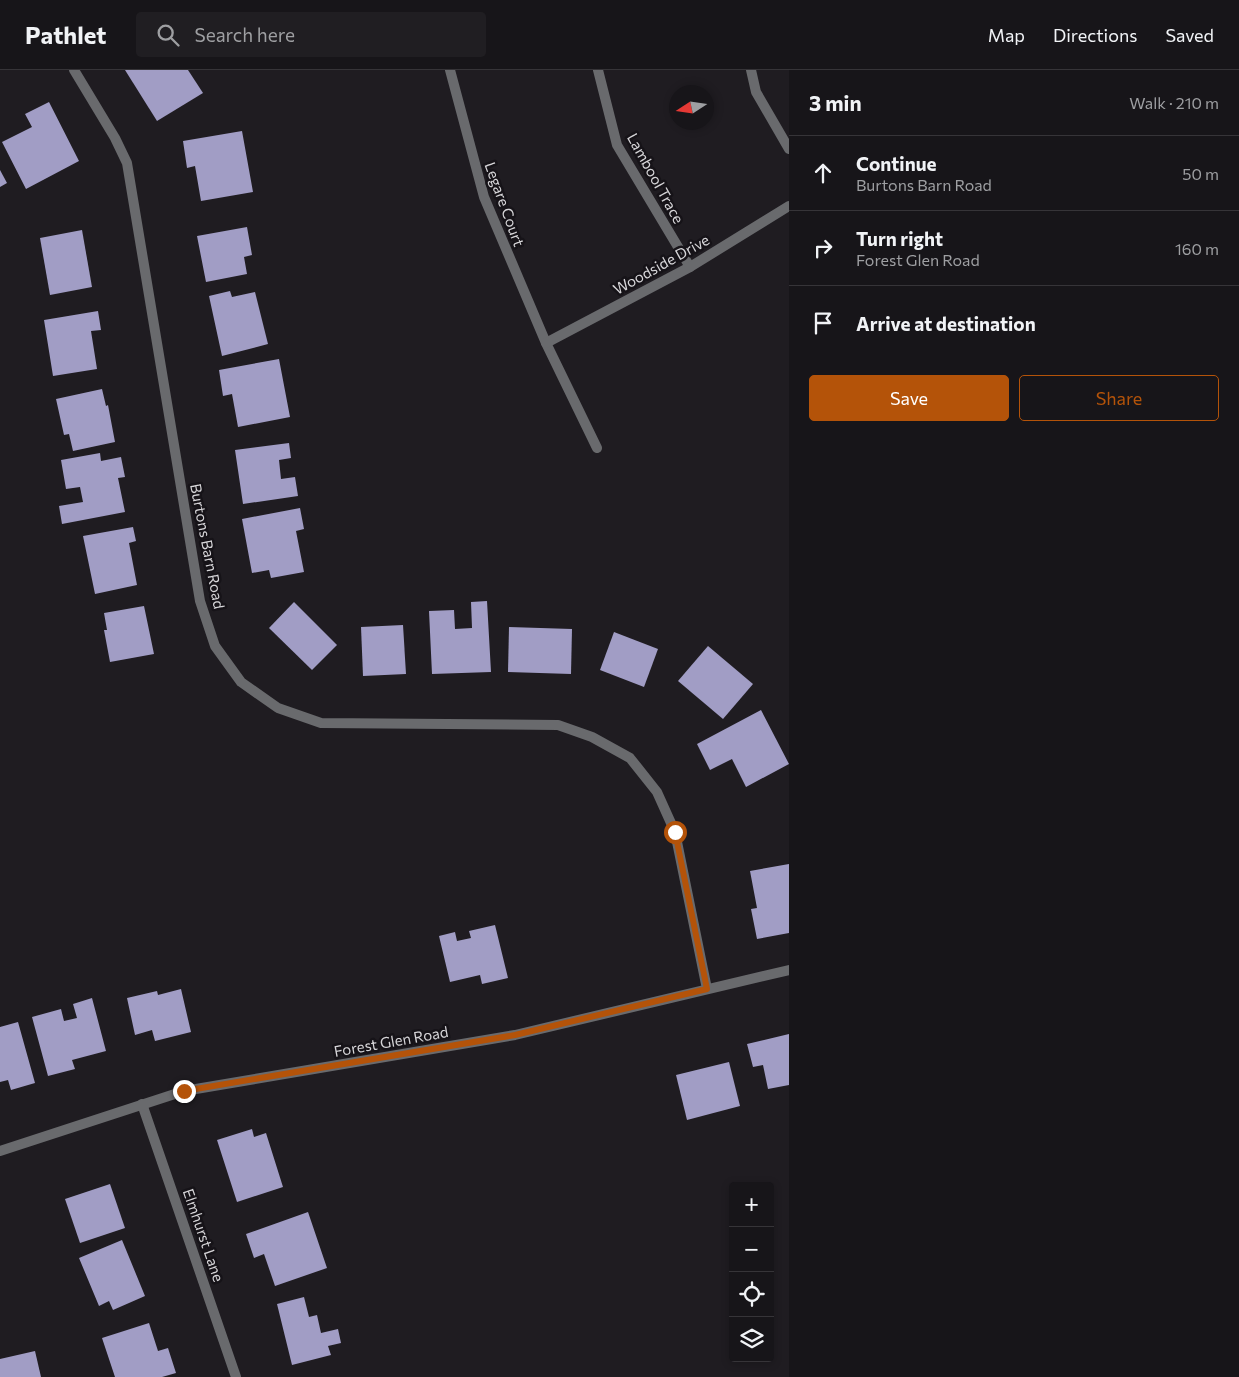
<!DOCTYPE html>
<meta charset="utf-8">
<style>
:root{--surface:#171519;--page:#201e22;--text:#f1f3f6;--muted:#9e9fa2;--line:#363438;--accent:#b45309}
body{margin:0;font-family:Commissioner,sans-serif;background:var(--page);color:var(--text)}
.controls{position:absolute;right:15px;bottom:15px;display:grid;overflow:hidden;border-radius:5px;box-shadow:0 2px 8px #0003}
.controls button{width:45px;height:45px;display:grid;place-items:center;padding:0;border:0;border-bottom:1px solid var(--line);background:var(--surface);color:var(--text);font:25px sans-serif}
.compass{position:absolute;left:669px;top:15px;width:45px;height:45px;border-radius:50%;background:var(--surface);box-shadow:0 2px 8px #0003;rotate:258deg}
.stop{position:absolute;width:15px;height:15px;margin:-11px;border:4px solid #b45309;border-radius:50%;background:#fff}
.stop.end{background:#b45309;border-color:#fff;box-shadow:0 1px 5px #0008}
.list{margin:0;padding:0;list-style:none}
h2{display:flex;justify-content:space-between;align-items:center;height:65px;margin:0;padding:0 20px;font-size:21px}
h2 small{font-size:16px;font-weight:400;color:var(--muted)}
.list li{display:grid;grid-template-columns:32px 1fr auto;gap:15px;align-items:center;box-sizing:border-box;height:75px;padding:0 20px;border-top:1px solid var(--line)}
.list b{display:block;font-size:19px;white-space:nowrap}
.list p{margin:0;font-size:16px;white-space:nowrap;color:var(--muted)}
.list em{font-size:16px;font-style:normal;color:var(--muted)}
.actions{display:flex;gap:10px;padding:15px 20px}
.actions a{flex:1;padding:11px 0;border:1px solid var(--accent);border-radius:5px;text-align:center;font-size:18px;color:var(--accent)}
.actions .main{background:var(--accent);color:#fff}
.icon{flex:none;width:28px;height:28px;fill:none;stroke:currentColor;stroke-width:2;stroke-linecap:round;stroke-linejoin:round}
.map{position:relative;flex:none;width:789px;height:1307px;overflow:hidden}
header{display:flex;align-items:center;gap:30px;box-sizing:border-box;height:70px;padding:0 25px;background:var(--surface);border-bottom:1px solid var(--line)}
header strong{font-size:24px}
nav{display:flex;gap:28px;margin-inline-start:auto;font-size:18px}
.search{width:350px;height:45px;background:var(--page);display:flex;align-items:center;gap:12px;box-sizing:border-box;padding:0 18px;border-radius:5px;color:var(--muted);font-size:19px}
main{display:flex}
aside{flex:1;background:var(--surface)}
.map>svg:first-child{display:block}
</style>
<header>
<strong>Pathlet</strong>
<div class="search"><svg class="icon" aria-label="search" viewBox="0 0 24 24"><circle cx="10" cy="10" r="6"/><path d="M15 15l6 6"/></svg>Search here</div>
<nav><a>Map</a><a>Directions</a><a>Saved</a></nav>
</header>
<main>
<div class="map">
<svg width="789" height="1307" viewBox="0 0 789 1307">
<rect width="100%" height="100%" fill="#1f1c21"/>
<g fill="#a19dc5">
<path d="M125,0H188L203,23L157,51Z"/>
<path d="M49,32L79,91L26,119L2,72L32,57L25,44Z"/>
<path d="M242,61L253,122L201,131L195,96L187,98L183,71Z"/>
<path d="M0,100L7,113L0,117Z"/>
<path d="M247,157L252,185L244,187L247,204L206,212L197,166Z"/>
<path d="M82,160L92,217L50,225L40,168Z"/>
<path d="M230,221L232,227L255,222L268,274L222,286L209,226Z"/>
<path d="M98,241L101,260L91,261L97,299L53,306L44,250Z"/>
<path d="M279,289L290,347L238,357L232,324L223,326L219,300Z"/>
<path d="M102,319L106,336L108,335L115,372L73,381L69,364L64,365L56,329Z"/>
<path d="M289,373L291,388L279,390L281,409L295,407L298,426L243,434L235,380Z"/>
<path d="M100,383L101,391L121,387L125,407L118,408L125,442L62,454L59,436L83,432L80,417L66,419L61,390Z"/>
<path d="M300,438L304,459L296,461L304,502L271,508L269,500L252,503L242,449Z"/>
<path d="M133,457L136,471L129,473L137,515L95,524L83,466Z"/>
<path d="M487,531L491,602L432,604L429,541L454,540L455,559L472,558L471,532Z"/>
<path d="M294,532L337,575L312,600L269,558Z"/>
<path d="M144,536L154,584L110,592L104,560H107L104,543Z"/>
<path d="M403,555L406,604L363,606L361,557Z"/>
<path d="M509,557L572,559L571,604L508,602Z"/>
<path d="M614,562L658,579L644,617L600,600Z"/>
<path d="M708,576L753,614L723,649L678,611Z"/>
<path d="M761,640L789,694L746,717L732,689L710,700L697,674Z"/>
<path d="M789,794V863L757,869L751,839L757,838L750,801Z"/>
<path d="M495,855L508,908L482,914L480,905L450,912L439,866L455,862L457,871L471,868L469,861Z"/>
<path d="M181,919L191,962L155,971L152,960L135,965L127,928L157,921L158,925Z"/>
<path d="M92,928L106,981L72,990L75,999L48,1006L32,947L61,939L64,951L77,948L73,934Z"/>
<path d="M18,952L35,1013L11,1020L8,1010L0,1012V957Z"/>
<path d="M789,964V1015L768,1019L763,995L753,997L747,974Z"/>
<path d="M729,992L740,1036L687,1050L676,1005Z"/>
<path d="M252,1059L254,1067L266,1063L283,1117L237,1132L217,1070Z"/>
<path d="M110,1114L125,1158L80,1173L65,1129Z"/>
<path d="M308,1142L327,1198L275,1216L264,1184L254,1188L246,1164Z"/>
<path d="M122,1170L145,1226L113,1240L109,1231L99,1236L79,1188Z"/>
<path d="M304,1227L309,1247L317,1245L321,1263L338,1259L341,1273L328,1276L331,1285L292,1295L277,1234Z"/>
<path d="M149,1253L158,1281L168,1278L176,1303L162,1307H115L102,1268Z"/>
<path d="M35,1281L41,1307H0V1289Z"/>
</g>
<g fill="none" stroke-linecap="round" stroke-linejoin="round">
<g stroke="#696a6d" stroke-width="10">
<path d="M74,0L115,68L127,93L200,531L215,576L241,612L278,638L321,653L558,655L592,667L630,688L657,722L675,762L707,919"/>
<path d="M450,0L484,127L546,273L597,378"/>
<path d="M598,0L617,75L690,197"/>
<path d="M751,0L756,22L789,79"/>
<path d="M546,273L690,197L789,136"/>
<path d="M142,1034L236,1307"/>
<path d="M0,1081L184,1021L515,965L789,900"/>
</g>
</g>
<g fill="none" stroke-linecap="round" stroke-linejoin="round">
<path stroke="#b45309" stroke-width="6" d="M184,1021L515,965L707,919L675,762"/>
</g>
<g text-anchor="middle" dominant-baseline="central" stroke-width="5" stroke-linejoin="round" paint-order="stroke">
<g font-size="15" fill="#d7d6d9" stroke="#161318">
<text transform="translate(656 108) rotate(61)">Lambool Trace</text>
<text transform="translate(505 134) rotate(70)">Legare Court</text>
<text transform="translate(661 194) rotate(-29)">Woodside Drive</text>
<text transform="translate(208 476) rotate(79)">Burtons Barn Road</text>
<text transform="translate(391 971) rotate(-10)">Forest Glen Road</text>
<text transform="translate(204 1165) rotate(71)">Elmhurst Lane</text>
</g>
</g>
</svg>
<div class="controls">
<button>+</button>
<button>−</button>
<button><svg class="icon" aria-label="locate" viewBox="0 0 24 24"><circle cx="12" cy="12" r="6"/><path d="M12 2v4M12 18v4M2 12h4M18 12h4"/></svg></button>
<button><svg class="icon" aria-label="layers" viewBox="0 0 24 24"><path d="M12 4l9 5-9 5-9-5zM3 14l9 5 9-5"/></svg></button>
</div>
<svg class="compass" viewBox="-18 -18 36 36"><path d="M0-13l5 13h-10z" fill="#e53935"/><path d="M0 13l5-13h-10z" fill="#9e9fa2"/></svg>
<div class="stop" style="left:675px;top:762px"></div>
<div class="stop end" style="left:184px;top:1021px"></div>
</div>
<aside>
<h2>3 min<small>Walk · 210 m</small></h2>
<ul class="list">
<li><svg class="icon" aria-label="ahead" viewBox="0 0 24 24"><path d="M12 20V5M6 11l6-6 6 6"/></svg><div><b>Continue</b><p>Burtons Barn Road</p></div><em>50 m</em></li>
<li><svg class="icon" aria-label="right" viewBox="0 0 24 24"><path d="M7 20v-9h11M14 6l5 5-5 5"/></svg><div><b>Turn right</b><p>Forest Glen Road</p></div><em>160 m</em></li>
<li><svg class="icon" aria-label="arrive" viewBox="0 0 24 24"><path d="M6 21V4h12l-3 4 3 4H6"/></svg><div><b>Arrive at destination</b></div></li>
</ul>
<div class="actions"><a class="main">Save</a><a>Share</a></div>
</aside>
</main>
